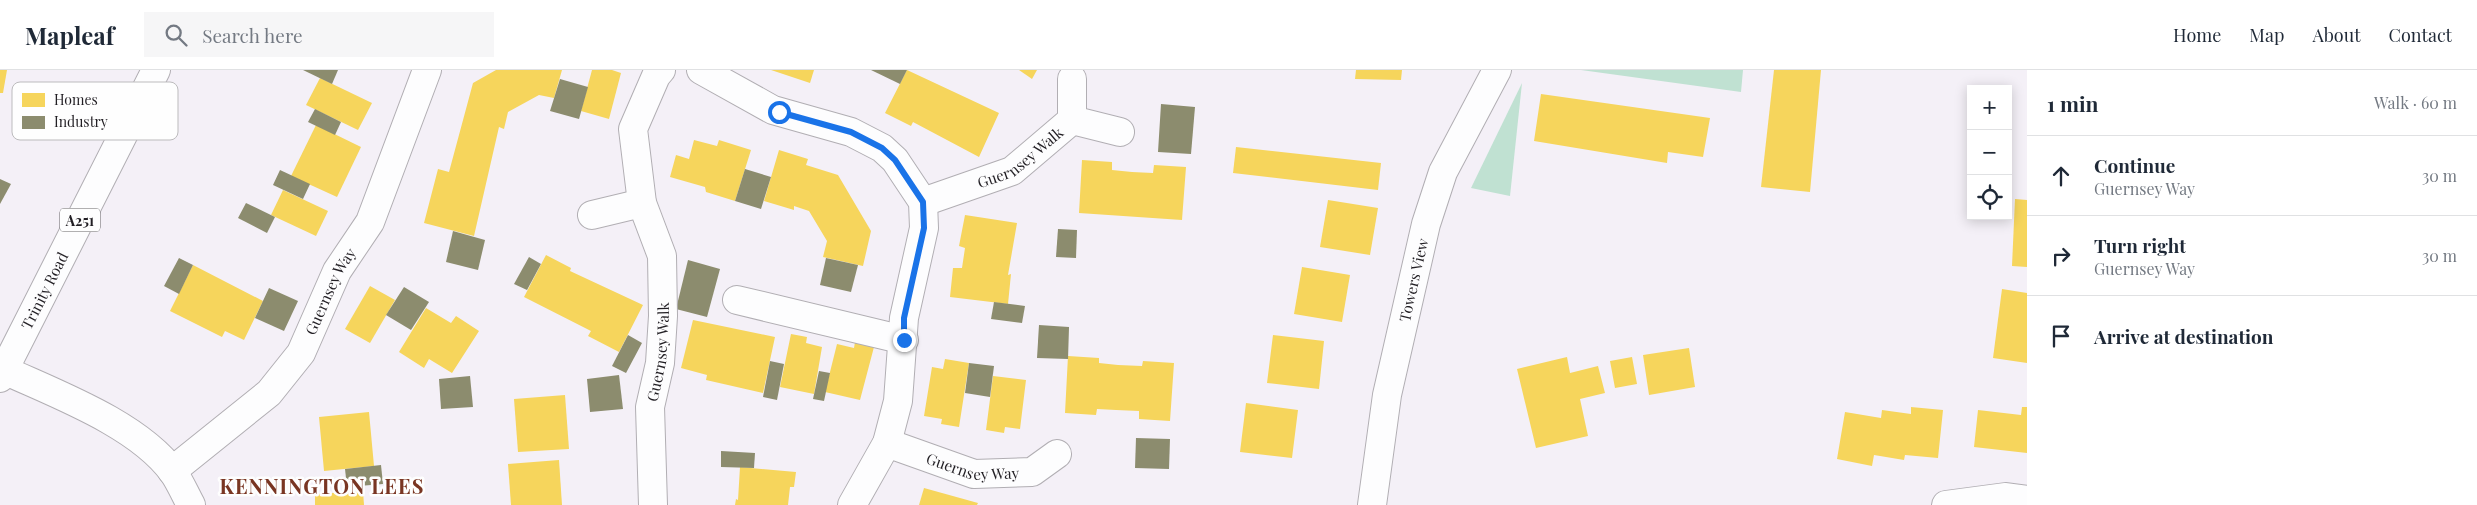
<!DOCTYPE html>
<meta charset="utf-8">
<style>
:root{--surface:#fff;--page:#f6f6f7;--text:#1f2937;--muted:#747a83;--line:#e0e1e3}
body{margin:0;font-family:"Playfair Display",serif;background:var(--page);color:var(--text)}
.controls{position:absolute;right:15px;top:15px;display:grid;overflow:hidden;border-radius:0px;box-shadow:0 2px 12px #0003}
.controls button{width:45px;height:45px;display:grid;place-items:center;padding:0;border:0;border-bottom:1px solid var(--line);background:var(--surface);color:var(--text);font:25px sans-serif}
.stop{position:absolute;width:15px;height:15px;margin:-11px;border:4px solid #1a73e8;border-radius:50%;background:#fff}
.stop.end{background:#1a73e8;border-color:#fff;box-shadow:0 1px 5px #0008}
.list{margin:0;padding:0;list-style:none}
h2{display:flex;justify-content:space-between;align-items:center;height:65px;margin:0;padding:0 20px;font-size:21px}
h2 small{font-size:16px;font-weight:400;color:var(--muted)}
.list li{display:grid;grid-template-columns:32px 1fr auto;gap:15px;align-items:center;box-sizing:border-box;height:80px;padding:0 20px;border-top:1px solid var(--line)}
.list b{display:block;font-size:19px;white-space:nowrap}
.list p{margin:0;font-size:16px;white-space:nowrap;color:var(--muted)}
.list em{font-size:16px;font-style:normal;color:var(--muted)}
.icon{flex:none;width:28px;height:28px;fill:none;stroke:currentColor;stroke-width:2;stroke-linecap:round;stroke-linejoin:round}
.map{position:relative;flex:none;width:2027px;height:435px;overflow:hidden}
header{display:flex;align-items:center;gap:30px;box-sizing:border-box;height:70px;padding:0 25px;background:var(--surface);border-bottom:1px solid var(--line)}
header strong{font-size:24px}
nav{display:flex;gap:28px;margin-inline-start:auto;font-size:18px}
.search{width:350px;height:45px;background:var(--page);display:flex;align-items:center;gap:12px;box-sizing:border-box;padding:0 18px;border-radius:0px;color:var(--muted);font-size:19px}
main{display:flex}
aside{flex:1;background:var(--surface)}
.map>svg:first-child{display:block}
</style>
<header>
<strong>Mapleaf</strong>
<div class="search"><svg class="icon" aria-label="search" viewBox="0 0 24 24"><circle cx="10" cy="10" r="6"/><path d="M15 15l6 6"/></svg>Search here</div>
<nav><a>Home</a><a>Map</a><a>About</a><a>Contact</a></nav>
</header>
<main>
<div class="map">
<svg width="2027" height="435" viewBox="0 0 2027 435">
<rect width="100%" height="100%" fill="#f4f0f7"/>
<g fill="#c0e1d2">
<path d="M1581,0H1743L1741,22Z"/>
<path d="M1522,13L1510,126L1471,118Z"/>
</g>
<g fill="#f6d55c">
<path d="M0,0H7L3,23H0Z"/>
<path d="M496,0H562L554,28L539,25L508,42L504,59L499,57L474,166L424,153L438,99L449,102L473,13Z"/>
<path d="M592,0H612L621,3L609,49L581,41Z"/>
<path d="M771,0H814L810,13Z"/>
<path d="M907,0L999,43L979,87L913,52L911,56L885,43Z"/>
<path d="M1019,0H1037L1032,9Z"/>
<path d="M1356,0H1402L1401,10L1355,9Z"/>
<path d="M1774,0H1821L1810,122L1761,117Z"/>
<path d="M320,8L372,33L358,60L306,35Z"/>
<path d="M1541,24L1710,48L1703,87L1668,82L1667,93L1534,71Z"/>
<path d="M316,55L361,77L337,127L291,106Z"/>
<path d="M694,70L717,76L719,70L751,80L735,131L706,122L705,117L670,107L676,85L689,89Z"/>
<path d="M1236,77L1381,93L1378,120L1233,103Z"/>
<path d="M779,80L808,89L806,95L838,105L871,161L863,196L823,187L827,171L809,141L794,136V140L764,131Z"/>
<path d="M1082,90L1112,92V100L1132,102L1153,103L1154,95L1186,97L1182,150L1079,143Z"/>
<path d="M283,120L328,141L316,166L271,145Z"/>
<path d="M2015,129L2027,130V197L2012,196Z"/>
<path d="M1328,130L1378,138L1370,185L1320,177Z"/>
<path d="M965,145L1017,153L1008,205L1011,204L1008,234L950,227L953,198H962L965,178L959,176Z"/>
<path d="M546,185L571,198L570,201L643,235L619,282L588,266L591,261L524,227Z"/>
<path d="M193,195L263,231L244,270L225,261L222,267L170,241Z"/>
<path d="M1302,197L1350,205L1342,252L1294,244Z"/>
<path d="M370,216L395,230L370,273L345,259Z"/>
<path d="M2002,219L2027,223V293L1993,288Z"/>
<path d="M426,238L451,253L456,246L479,261L452,303L429,289L424,298L399,282Z"/>
<path d="M693,250L775,267L763,323L706,310L707,305L681,298Z"/>
<path d="M791,264L807,267L806,273L822,277L814,324L780,317Z"/>
<path d="M1273,265L1324,271L1319,319L1267,313Z"/>
<path d="M855,272L874,277L860,330L825,322L837,274L854,278Z"/>
<path d="M1689,278L1695,317L1649,325L1643,285Z"/>
<path d="M1068,286L1099,288V293L1118,295L1142,296L1143,291L1174,293L1170,351L1139,349V341L1116,340L1097,339L1096,345L1065,343Z"/>
<path d="M1567,287L1570,303L1598,296L1605,323L1580,329L1588,366L1536,378L1517,299Z"/>
<path d="M1632,287L1637,314L1615,318L1610,291Z"/>
<path d="M945,289L969,293L959,357L941,354L942,349L924,346L932,297L943,299Z"/>
<path d="M993,306L1026,310L1020,359L1005,357L1004,363L986,360Z"/>
<path d="M565,325L569,379L518,382L514,329Z"/>
<path d="M1246,333L1298,340L1292,388L1240,382Z"/>
<path d="M1911,337L1943,340L1938,388L1905,385L1904,390L1874,385L1872,396L1837,389L1845,342L1881,348L1882,340L1911,344Z"/>
<path d="M2022,337H2027V383L1974,377L1978,340L2021,345Z"/>
<path d="M369,342L374,396L324,401L319,347Z"/>
<path d="M559,390L562,435H511L508,394Z"/>
<path d="M740,397L796,402L794,417H790L788,435H735L736,429L738,430Z"/>
<path d="M924,418L978,433L977,435H919Z"/>
<path d="M363,421L364,435H315V424Z"/>
</g>
<g fill="#8c8c6e">
<path d="M303,0H338L332,14Z"/>
<path d="M871,0H907L900,14Z"/>
<path d="M560,9L588,17L579,49L550,41Z"/>
<path d="M1161,34L1195,37L1191,84L1158,82Z"/>
<path d="M315,39L341,52L335,65L308,52Z"/>
<path d="M745,99L771,107L761,139L735,131Z"/>
<path d="M280,100L310,114L303,129L273,115Z"/>
<path d="M0,109L11,114L0,134Z"/>
<path d="M246,133L275,147L267,163L238,148Z"/>
<path d="M1058,159L1077,160L1076,188L1056,187Z"/>
<path d="M453,161L485,170L478,200L446,192Z"/>
<path d="M529,187L541,194L527,220L514,214Z"/>
<path d="M179,188L193,195L179,224L164,216Z"/>
<path d="M826,188L858,195L851,222L820,215Z"/>
<path d="M688,190L720,199L707,247L676,239Z"/>
<path d="M404,217L429,232L411,260L386,245Z"/>
<path d="M269,218L298,231L284,261L255,248Z"/>
<path d="M994,232L1025,236L1022,253L991,249Z"/>
<path d="M1039,255L1069,257L1068,289L1037,288Z"/>
<path d="M628,265L642,273L626,303L612,296Z"/>
<path d="M770,291L784,294L777,330L763,327Z"/>
<path d="M969,293L994,296L990,327L965,323Z"/>
<path d="M819,301L830,303L824,331L813,329Z"/>
<path d="M619,305L623,339L590,342L587,309Z"/>
<path d="M470,306L473,337L441,339L439,309Z"/>
<path d="M1136,368L1170,369L1169,399L1135,398Z"/>
<path d="M721,381L755,383L754,398L721,397Z"/>
<path d="M381,395L383,414L347,417L345,399Z"/>
</g>
<g fill="none" stroke-linecap="round" stroke-linejoin="round">
<g stroke="#b1aeb3" stroke-width="30">
<g id="street">
<path d="M701,0L773,40L851,62L882,78L895,90L923,132L924,158L904,248L898,331L887,373L852,435"/>
<path d="M1072,50L1120,62"/>
<path id="s1" d="M923,132L1012,101L1072,50V9"/>
<path d="M592,145L642,133"/>
<path d="M737,230L904,270"/>
<path d="M4,300C56,324 138,354 173,402C180,412 185,424 191,435"/>
<path id="s2" d="M887,373L974,404L1032,402L1057,384"/>
<path id="s3" d="M172,401L269,323L301,283L337,201L370,152L427,0"/>
<path id="s4" d="M653,435L650,337L660,293L663,246L662,186L642,133L633,59L656,6L661,0"/>
<path id="s5" d="M1372,435L1387,325L1426,154L1443,102L1497,0"/>
<path d="M1946,435L2006,427L2027,430"/>
</g>
</g>
<g stroke="#b1aeb3" stroke-width="30">
<g id="primary">
<path id="s6" d="M0,308L156,0"/>
</g>
</g>
<use href="#street" stroke="#fdfdfe" stroke-width="28"/>
<use href="#primary" stroke="#fdfdfe" stroke-width="28"/>
</g>
<g fill="none" stroke-linecap="round" stroke-linejoin="round">
<path stroke="#1a73e8" stroke-width="6" d="M779,42L851,62L882,78L895,90L923,132L924,158L904,248V270"/>
</g>
<g text-anchor="middle" dominant-baseline="central" stroke-width="5" stroke-linejoin="round" paint-order="stroke">
<rect fill="#fefefe" stroke="#646265" stroke-width="1" x="60" y="138.5" width="40" height="23" rx="4"/>
<g font-size="14" font-weight="bold" fill="#221f24">
<text x="80" y="150">A251</text>
</g>
<g font-size="15" fill="#221f24" stroke="#fefefe">
<text stroke="none"><textPath href="#s1" startOffset="108">Guernsey Walk</textPath></text>
<text stroke="none"><textPath href="#s5" startOffset="229">Towers View</textPath></text>
<text stroke="none"><textPath href="#s6" startOffset="98">Trinity Road</textPath></text>
<text stroke="none"><textPath href="#s3" startOffset="244">Guernsey Way</textPath></text>
<text stroke="none"><textPath href="#s4" startOffset="154">Guernsey Walk</textPath></text>
<text stroke="none"><textPath href="#s2" startOffset="90">Guernsey Way</textPath></text>
</g>
<g font-size="20" font-weight="bold" letter-spacing="1" fill="#793522" stroke="#fefefe">
<text x="322" y="415">KENNINGTON LEES</text>
</g>
</g>
<rect x="12" y="12" width="166" height="58" rx="8" fill="#fefefe" stroke="#bcbbbd" stroke-width="1"/>
<rect x="22" y="23" width="23" height="14" fill="#f6d55c"/>
<rect x="22" y="46" width="23" height="13" fill="#8c8c6e"/>
<g font-size="14" fill="#221f24">
<text x="54" y="35">Homes</text>
<text x="54" y="57">Industry</text>
</g>
</svg>
<div class="controls">
<button>+</button>
<button>−</button>
<button><svg class="icon" aria-label="locate" viewBox="0 0 24 24"><circle cx="12" cy="12" r="6"/><path d="M12 2v4M12 18v4M2 12h4M18 12h4"/></svg></button>
</div>
<div class="stop" style="left:779px;top:42px"></div>
<div class="stop end" style="left:904px;top:270px"></div>
</div>
<aside>
<h2>1 min<small>Walk · 60 m</small></h2>
<ul class="list">
<li><svg class="icon" aria-label="ahead" viewBox="0 0 24 24"><path d="M12 20V5M6 11l6-6 6 6"/></svg><div><b>Continue</b><p>Guernsey Way</p></div><em>30 m</em></li>
<li><svg class="icon" aria-label="right" viewBox="0 0 24 24"><path d="M7 20v-9h11M14 6l5 5-5 5"/></svg><div><b>Turn right</b><p>Guernsey Way</p></div><em>30 m</em></li>
<li><svg class="icon" aria-label="arrive" viewBox="0 0 24 24"><path d="M6 21V4h12l-3 4 3 4H6"/></svg><div><b>Arrive at destination</b></div></li>
</ul>
</aside>
</main>
